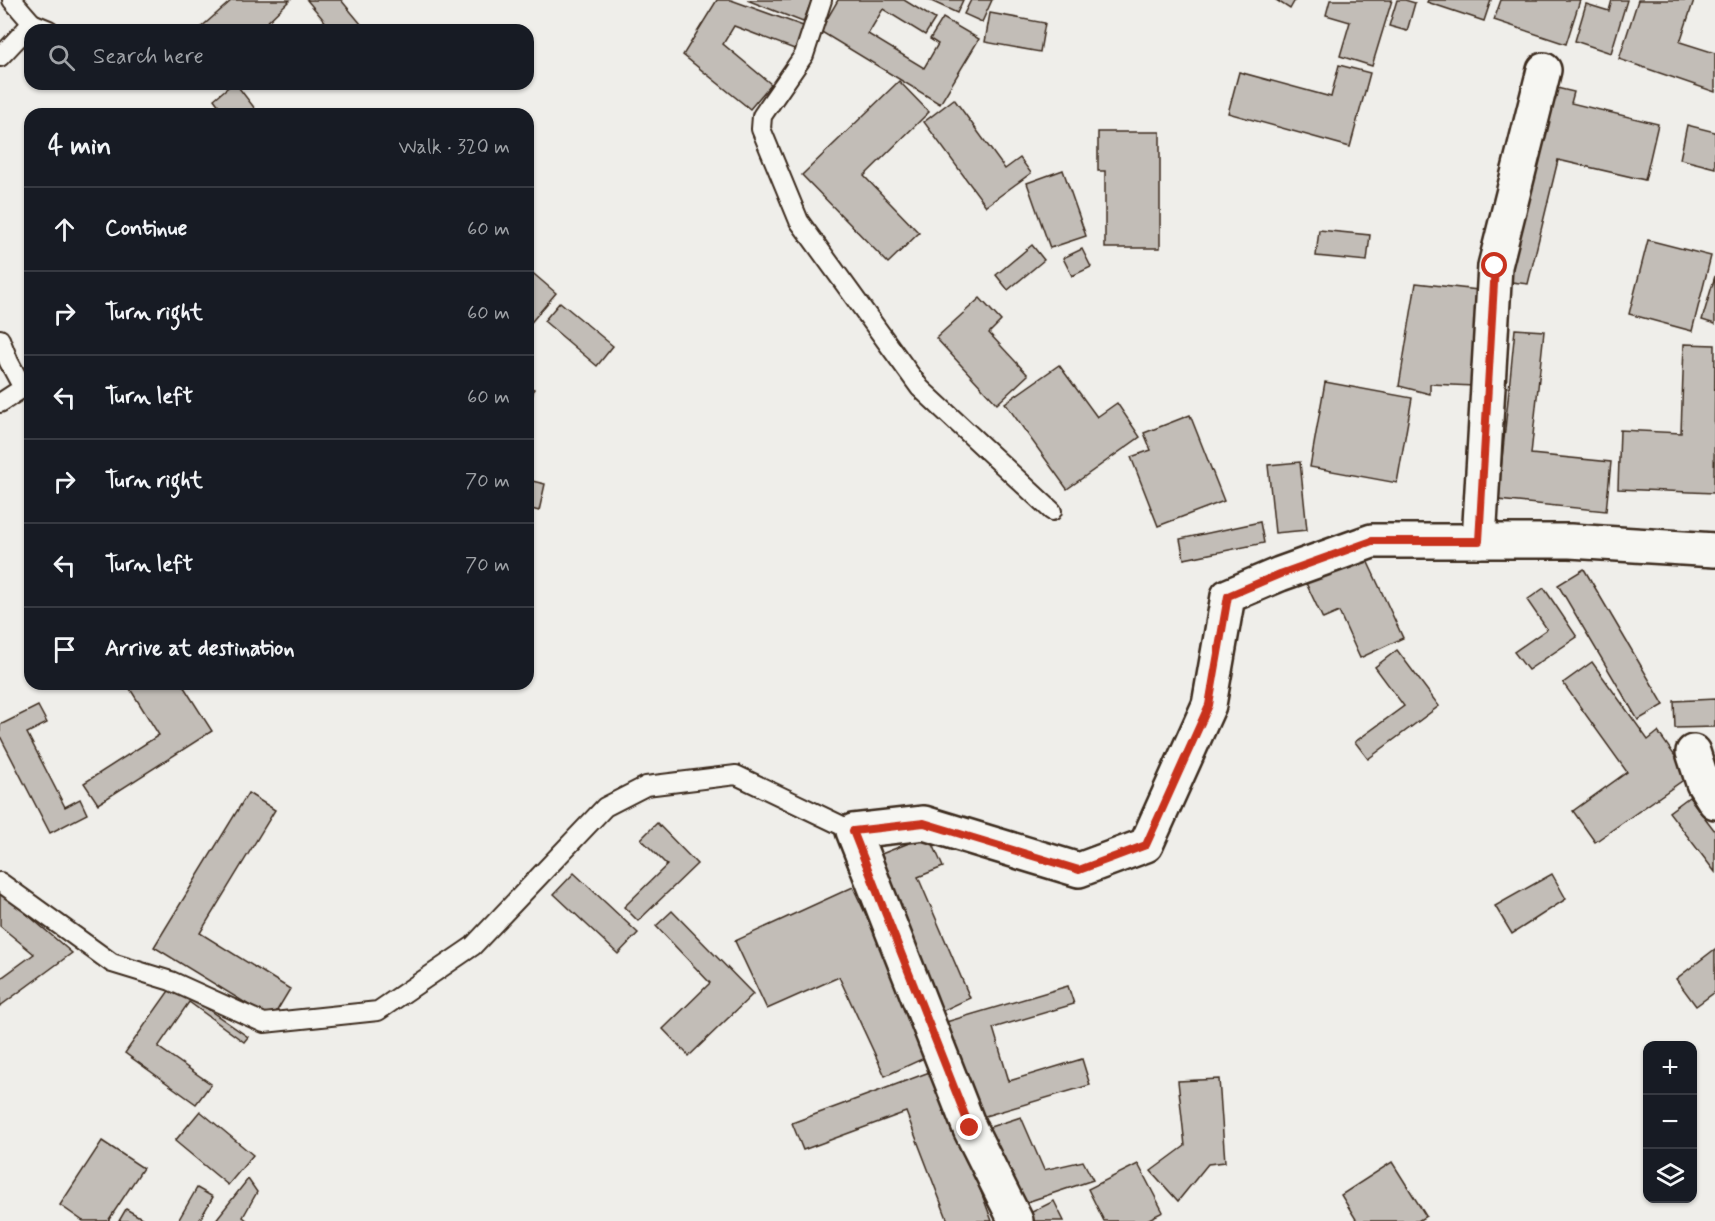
<!DOCTYPE html>
<meta charset="utf-8">
<style>
:root{--surface:#171b24;--page:#20242c;--text:#f1f3f6;--muted:#9ea1a6;--line:#363941}
body{margin:0;font-family:Mynerve,sans-serif;background:var(--page);color:var(--text)}
.controls{position:absolute;right:18px;bottom:18px;display:grid;overflow:hidden;border-radius:12px;box-shadow:0 2px 4px #0004}
.controls button{width:54px;height:54px;display:grid;place-items:center;padding:0;border:0;border-bottom:2px solid var(--line);background:var(--surface);color:var(--text);font:30px sans-serif}
.stop{position:absolute;width:18px;height:18px;margin:-14px;border:4px solid #c8321e;border-radius:50%;background:#fff}
.stop.end{background:#c8321e;border-color:#fff;box-shadow:0 2px 6px #0008}
.list{margin:0;padding:0;list-style:none}
h2{display:flex;justify-content:space-between;align-items:center;height:78px;margin:0;padding:0 24px;font-size:26px}
h2 small{font-size:20px;font-weight:400;color:var(--muted)}
.list li{display:grid;grid-template-columns:39px 1fr auto;gap:18px;align-items:center;box-sizing:border-box;height:84px;padding:0 24px;border-top:2px solid var(--line)}
.list b{display:block;font-size:22px;white-space:nowrap}
.list em{font-size:20px;font-style:normal;color:var(--muted)}
.icon{flex:none;width:33px;height:33px;fill:none;stroke:currentColor;stroke-width:2;stroke-linecap:round;stroke-linejoin:round}
.map{position:relative;flex:none;width:1715px;height:1221px;overflow:hidden}
.search{position:absolute;background:var(--surface);box-shadow:0 2px 4px #0004;left:24px;top:24px;width:510px;height:66px;display:flex;align-items:center;gap:15px;box-sizing:border-box;padding:0 21px;border-radius:18px;color:var(--muted);font-size:22px}
.panel{position:absolute;background:var(--surface);box-shadow:0 2px 4px #0004;left:24px;top:108px;width:510px;height:582px;border-radius:18px}
.map>svg:first-child{display:block}
</style>
<div class="map">
<svg width="1715" height="1221" viewBox="0 0 1715 1221">
<rect width="100%" height="100%" fill="#efeeea"/>
<filter id="ink" filterUnits="userSpaceOnUse"><feTurbulence type="fractalNoise" baseFrequency=".0167" numOctaves="2"/><feDisplacementMap in="SourceGraphic" scale="12" xChannelSelector="R" yChannelSelector="G"/><feConvolveMatrix kernelMatrix="1 2 1 2 8 2 1 2 1" color-interpolation-filters="sRGB"/></filter>
<g filter="url(#ink)">
<g fill="#c2bdb7" stroke="#3b2a1e" stroke-width="1.5">
<path d="M232,0H290L259,30H198Z"/>
<path d="M307,0H341L366,30H332Z"/>
<path d="M717,0H731L806,27L797,50L734,26L723,44L771,84L750,109L683,55Z"/>
<path d="M747,0H812L803,22Z"/>
<path d="M838,0H904L935,19L925,35L883,9L868,34L924,68L938,44L930,39L943,18L979,39L940,104L820,31Z"/>
<path d="M929,0H963L957,13Z"/>
<path d="M971,0H992L982,22L964,14Z"/>
<path d="M1276,0H1295L1290,9Z"/>
<path d="M1330,0H1392L1372,66L1340,56L1350,22L1326,15Z"/>
<path d="M1397,0H1405L1415,3L1407,31L1389,26Z"/>
<path d="M1428,0H1491L1484,21L1427,2Z"/>
<path d="M1501,0H1580L1566,44L1494,20Z"/>
<path d="M1612,0H1627L1611,53L1575,41L1586,4L1609,11Z"/>
<path d="M1638,0H1694L1680,42L1715,53V92L1619,59Z"/>
<path d="M990,13L1045,23L1040,52L985,42Z"/>
<path d="M1339,65L1370,73L1350,147L1228,113L1239,72L1331,97Z"/>
<path d="M899,81L929,112L864,176L919,233L888,263L802,175Z"/>
<path d="M232,84H236L259,114H225L214,99Z"/>
<path d="M1548,86L1574,92L1571,103L1658,124L1645,180L1558,160L1528,284L1503,281Z"/>
<path d="M954,99L1005,169L1020,158L1031,173L986,206L924,122Z"/>
<path d="M1687,125L1715,132V168L1680,159Z"/>
<path d="M1098,132H1160V248H1105V171H1098Z"/>
<path d="M1063,170L1086,236L1050,248L1027,183Z"/>
<path d="M1319,230L1370,235L1367,261L1316,256Z"/>
<path d="M1648,240L1711,256L1692,331L1629,314Z"/>
<path d="M1032,245L1044,260L1008,290L996,275Z"/>
<path d="M1082,249L1091,267L1072,276L1063,258Z"/>
<path d="M528,269L556,293L528,326Z"/>
<path d="M1715,276V324L1702,320Z"/>
<path d="M1416,283L1487,291L1474,386L1430,384V394L1399,386Z"/>
<path d="M980,298L1001,321L989,333L1028,375L997,404L936,338Z"/>
<path d="M560,302L613,346L597,366L544,321Z"/>
<path d="M1515,329L1544,331L1531,454L1611,462L1606,511L1498,500Z"/>
<path d="M1684,344L1715,345L1714,493L1618,489L1620,430L1681,433Z"/>
<path d="M1059,365L1097,417L1117,403L1140,437L1067,489L1005,403Z"/>
<path d="M1325,382L1412,398L1397,483L1310,467Z"/>
<path d="M528,387L534,389L528,414Z"/>
<path d="M1190,415L1224,501L1158,526L1131,457L1151,450L1144,433Z"/>
<path d="M1300,462L1307,530L1275,533L1268,465Z"/>
<path d="M528,480L545,484L539,511L528,508Z"/>
<path d="M1260,522L1264,543L1184,559L1180,539Z"/>
<path d="M1365,556L1403,638L1360,658L1339,612L1323,619L1306,583Z"/>
<path d="M1584,569L1664,705L1638,720L1558,585Z"/>
<path d="M1544,588L1577,637L1528,670L1514,652L1547,629L1527,600Z"/>
<path d="M1397,650L1439,706L1368,759L1355,742L1404,706L1375,667Z"/>
<path d="M1592,662L1648,740L1658,732L1689,776L1595,842L1573,811L1627,772L1563,683Z"/>
<path d="M127,684H182L212,731L98,804L84,783L159,735Z"/>
<path d="M1715,699V727L1675,728L1674,701Z"/>
<path d="M38,706L47,723L27,733L65,807L80,799L87,814L50,833L0,736V725Z"/>
<path d="M248,793L275,810L200,933L290,989L272,1019L154,947Z"/>
<path d="M1689,797L1715,831V872L1669,812Z"/>
<path d="M657,823L697,864L638,921L624,907L667,865L641,839Z"/>
<path d="M929,835L943,867L918,877L970,998L940,1012L874,857Z"/>
<path d="M574,873L638,933L618,954L554,894Z"/>
<path d="M1552,874L1566,899L1512,934L1495,906Z"/>
<path d="M853,887L931,1055L885,1076L839,977L767,1009L735,941Z"/>
<path d="M0,891L72,953L0,1006V979L34,954L0,926Z"/>
<path d="M672,911L753,994L689,1056L663,1029L710,983L656,926Z"/>
<path d="M1715,949V992L1696,1006L1676,979Z"/>
<path d="M173,985L248,1037L244,1042L189,1002L158,1047L211,1084L196,1104L125,1053Z"/>
<path d="M1068,986L1074,1004L993,1028L1009,1081L1082,1059L1090,1085L975,1119L946,1022Z"/>
<path d="M935,1070L992,1221H948L906,1112L803,1150L792,1123Z"/>
<path d="M1219,1079L1225,1162L1208,1164L1178,1201L1151,1171L1185,1146L1178,1081Z"/>
<path d="M200,1111L253,1155L228,1185L175,1141Z"/>
<path d="M1021,1117L1044,1170L1083,1161L1093,1180L1021,1204L987,1128Z"/>
<path d="M102,1141L143,1168L108,1221H83L60,1205Z"/>
<path d="M1392,1162L1426,1216L1418,1221H1357L1341,1195Z"/>
<path d="M1138,1164L1163,1212L1145,1221H1104L1088,1189Z"/>
<path d="M248,1179L257,1192L243,1217L248,1221H215Z"/>
<path d="M197,1188L213,1197L199,1221H178Z"/>
<path d="M1054,1201L1064,1221H1029L1026,1215Z"/>
<path d="M126,1209L147,1221H119Z"/>
</g>
<g fill="none" stroke-linecap="round" stroke-linejoin="round">
<g stroke="#3b2a1e" stroke-width="22">
<g id="lane">
<path d="M12,0L32,23"/>
<path d="M822,0L804,55L762,116L761,129L799,221L920,388L1052,511"/>
<path d="M0,57L32,23L49,30"/>
<path d="M0,339L9,362L23,388L0,403"/>
<path d="M0,882L112,963L171,981L264,1023L378,1011L473,946L605,807L646,786L736,775L853,831"/>
</g>
</g>
<g stroke="#3b2a1e" stroke-width="38">
<g id="street">
<path d="M1479,541L1495,266L1544,70"/>
<path d="M1693,752L1703,783L1715,802"/>
<path d="M1016,1221L970,1129L853,831L924,823L1079,870L1146,845L1209,705L1228,596L1280,574L1372,541H1570L1715,550"/>
</g>
</g>
<use href="#lane" stroke="#f6f6f2" stroke-width="18"/>
<use href="#street" stroke="#f6f6f2" stroke-width="33"/>
</g>
</g>
<g fill="none" stroke-linecap="round" stroke-linejoin="round" filter="url(#ink)">
<path stroke="#c8321e" stroke-width="8" d="M970,1128L853,831L924,823L1079,870L1146,845L1209,705L1228,596L1280,574L1372,541H1479L1495,266"/>
</g>
</svg>
<div class="controls">
<button>+</button>
<button>−</button>
<button><svg class="icon" aria-label="layers" viewBox="0 0 24 24"><path d="M12 4l9 5-9 5-9-5zM3 14l9 5 9-5"/></svg></button>
</div>
<div class="stop" style="left:1495px;top:266px"></div>
<div class="stop end" style="left:970px;top:1128px"></div>
<div class="search"><svg class="icon" aria-label="search" viewBox="0 0 24 24"><circle cx="10" cy="10" r="6"/><path d="M15 15l6 6"/></svg>Search here</div>
<section class="panel">
<h2>4 min<small>Walk · 320 m</small></h2>
<ul class="list">
<li><svg class="icon" aria-label="ahead" viewBox="0 0 24 24"><path d="M12 20V5M6 11l6-6 6 6"/></svg><div><b>Continue</b></div><em>60 m</em></li>
<li><svg class="icon" aria-label="right" viewBox="0 0 24 24"><path d="M7 20v-9h11M14 6l5 5-5 5"/></svg><div><b>Turn right</b></div><em>60 m</em></li>
<li><svg class="icon" aria-label="left" viewBox="0 0 24 24"><path d="M17 20v-9H6M10 6l-5 5 5 5"/></svg><div><b>Turn left</b></div><em>60 m</em></li>
<li><svg class="icon" aria-label="right" viewBox="0 0 24 24"><path d="M7 20v-9h11M14 6l5 5-5 5"/></svg><div><b>Turn right</b></div><em>70 m</em></li>
<li><svg class="icon" aria-label="left" viewBox="0 0 24 24"><path d="M17 20v-9H6M10 6l-5 5 5 5"/></svg><div><b>Turn left</b></div><em>70 m</em></li>
<li><svg class="icon" aria-label="arrive" viewBox="0 0 24 24"><path d="M6 21V4h12l-3 4 3 4H6"/></svg><div><b>Arrive at destination</b></div></li>
</ul>
</section>
</div>
